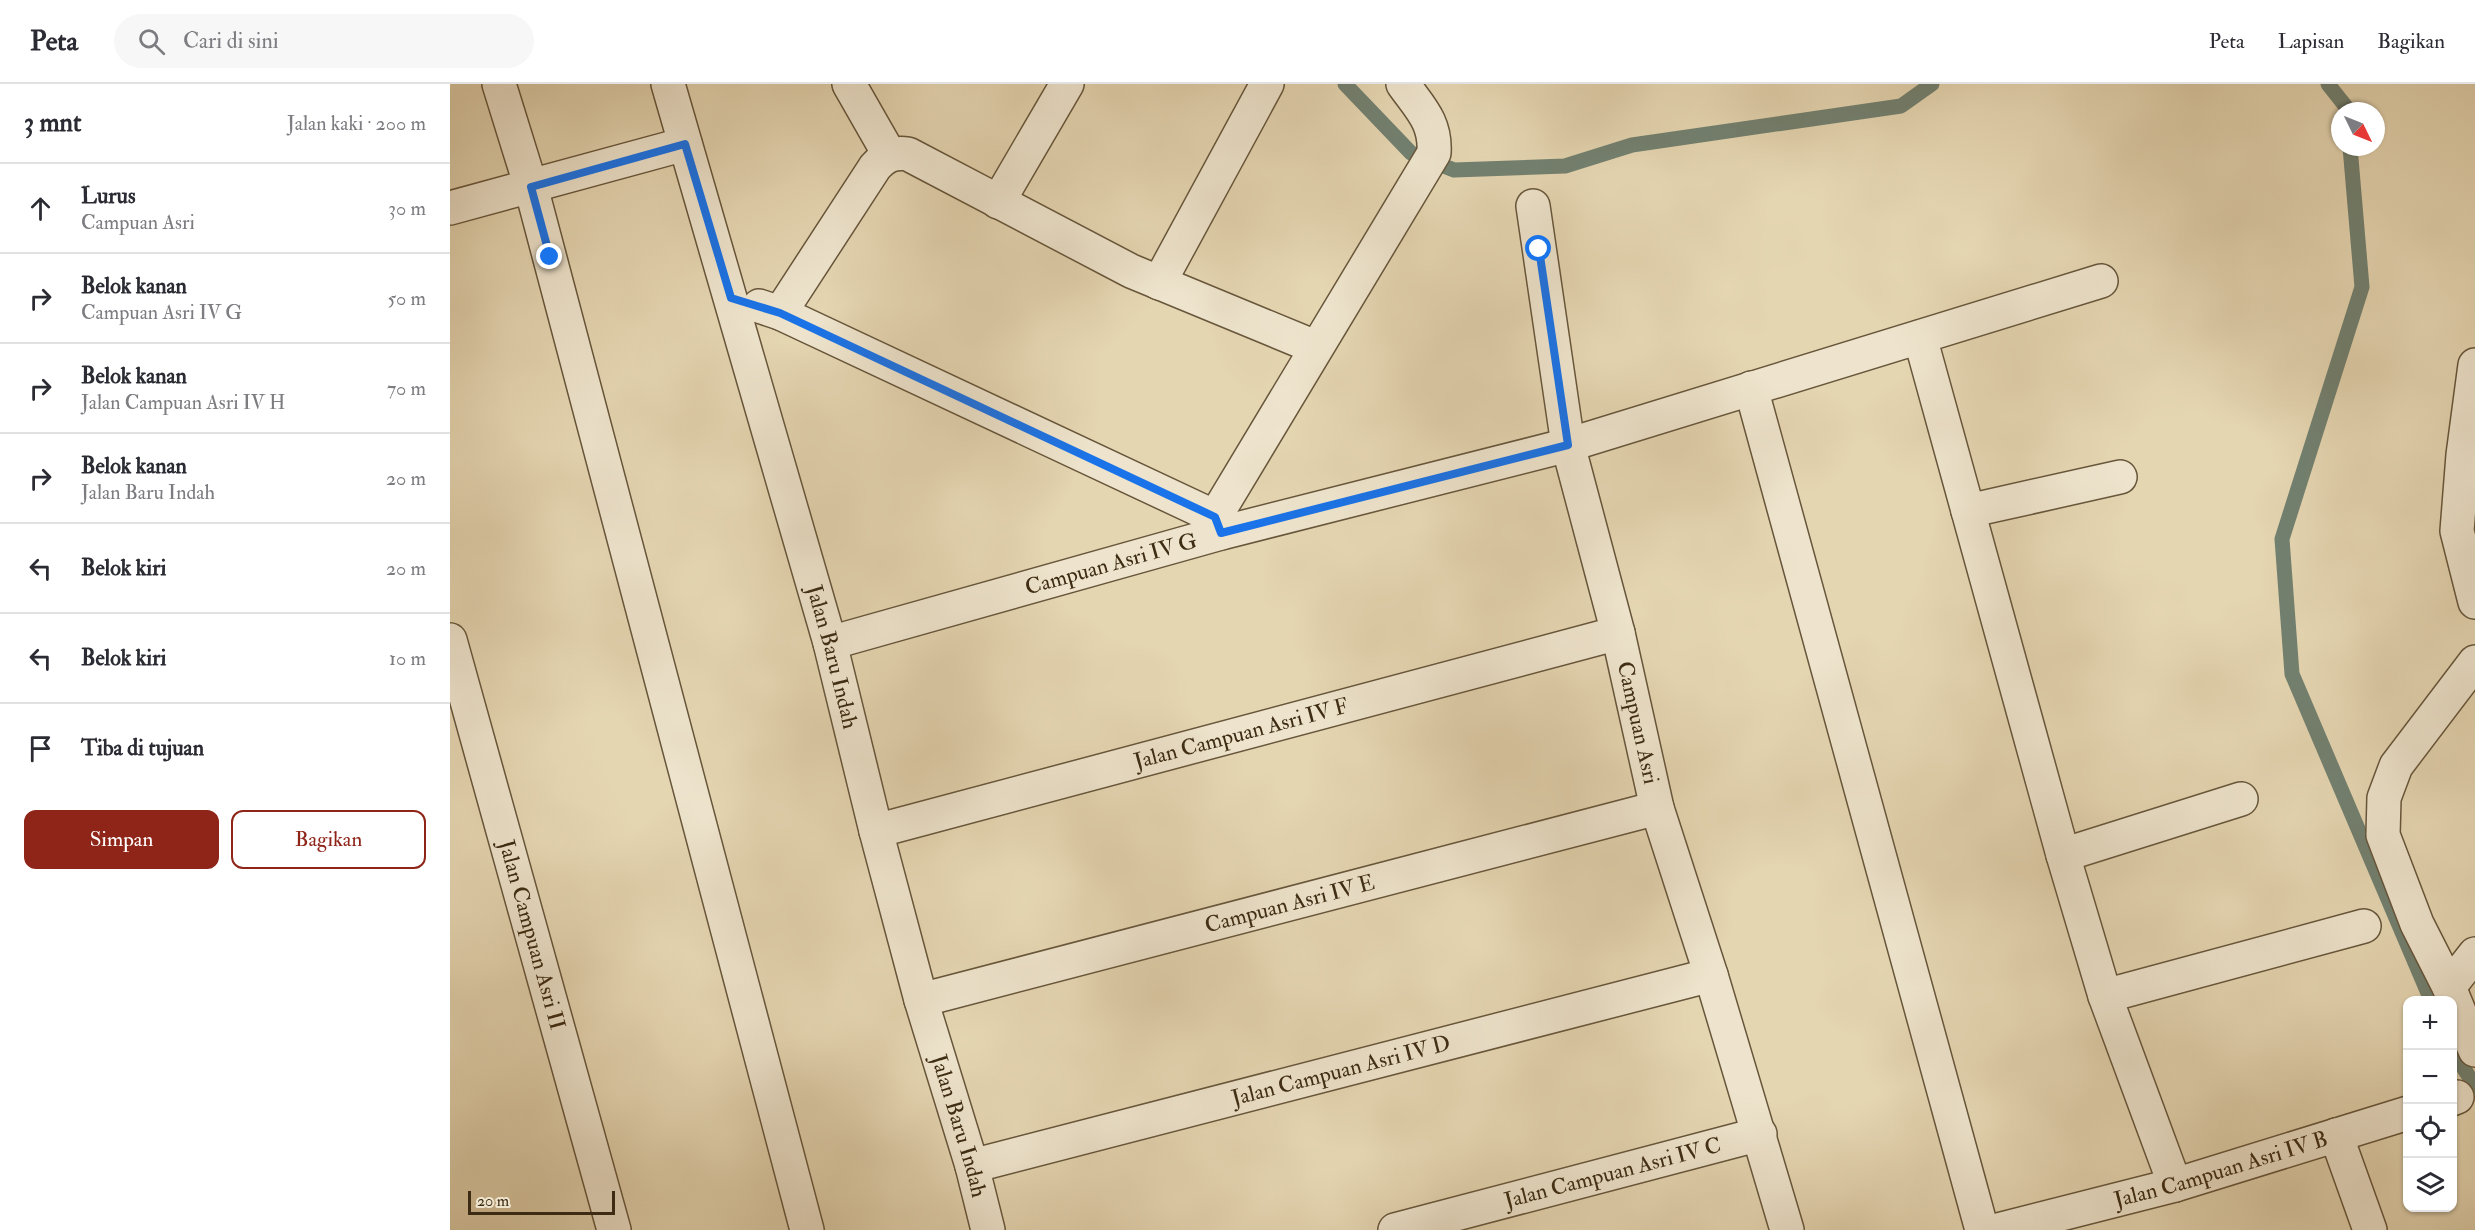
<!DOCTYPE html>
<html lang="id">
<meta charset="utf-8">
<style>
:root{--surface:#fff;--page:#f7f7f7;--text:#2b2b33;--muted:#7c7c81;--line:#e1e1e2;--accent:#8f2418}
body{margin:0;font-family:"IM FELL Double Pica",serif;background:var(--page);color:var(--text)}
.controls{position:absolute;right:18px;bottom:18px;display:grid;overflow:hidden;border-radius:12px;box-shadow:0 2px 4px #0004}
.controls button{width:54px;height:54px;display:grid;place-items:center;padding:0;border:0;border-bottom:2px solid var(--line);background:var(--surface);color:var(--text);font:30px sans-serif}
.compass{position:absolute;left:1881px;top:18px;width:54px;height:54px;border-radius:50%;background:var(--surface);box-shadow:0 2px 4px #0004;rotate:133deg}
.scale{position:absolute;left:18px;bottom:15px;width:147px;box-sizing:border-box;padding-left:6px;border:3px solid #3d2c13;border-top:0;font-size:16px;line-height:21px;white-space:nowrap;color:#3d2c13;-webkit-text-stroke:4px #eee4cd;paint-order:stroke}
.stop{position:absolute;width:18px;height:18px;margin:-14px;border:4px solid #1a73e8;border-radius:50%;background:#fff}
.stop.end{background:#1a73e8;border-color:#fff;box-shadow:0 2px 6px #0008}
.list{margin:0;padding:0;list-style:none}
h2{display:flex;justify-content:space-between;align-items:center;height:78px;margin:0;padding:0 24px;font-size:26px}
h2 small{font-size:20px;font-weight:400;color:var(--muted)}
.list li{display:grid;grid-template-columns:39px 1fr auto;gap:18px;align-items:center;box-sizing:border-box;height:90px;padding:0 24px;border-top:2px solid var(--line)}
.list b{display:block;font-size:22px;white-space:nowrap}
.list p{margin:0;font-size:20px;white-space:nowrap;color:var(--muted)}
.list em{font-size:20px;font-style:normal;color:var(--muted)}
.actions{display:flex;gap:12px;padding:18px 24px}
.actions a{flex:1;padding:14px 0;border:2px solid var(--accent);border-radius:12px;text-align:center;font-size:21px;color:var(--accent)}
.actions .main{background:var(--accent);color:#fff}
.icon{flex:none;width:33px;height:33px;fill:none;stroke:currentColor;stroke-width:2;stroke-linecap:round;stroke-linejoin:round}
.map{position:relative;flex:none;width:2025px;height:1146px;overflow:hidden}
header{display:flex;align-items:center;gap:36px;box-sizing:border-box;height:84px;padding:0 30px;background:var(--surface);border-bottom:2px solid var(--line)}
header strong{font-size:28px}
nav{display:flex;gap:33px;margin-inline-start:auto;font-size:21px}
.search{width:420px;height:54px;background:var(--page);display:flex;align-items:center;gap:15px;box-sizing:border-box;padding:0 21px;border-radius:33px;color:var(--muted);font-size:22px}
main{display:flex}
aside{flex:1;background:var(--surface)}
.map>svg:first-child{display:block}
</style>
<header>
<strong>Peta</strong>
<div class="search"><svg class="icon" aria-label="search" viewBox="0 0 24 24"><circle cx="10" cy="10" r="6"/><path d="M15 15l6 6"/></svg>Cari di sini</div>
<nav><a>Peta</a><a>Lapisan</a><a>Bagikan</a></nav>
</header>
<main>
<aside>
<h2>3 mnt<small>Jalan kaki · 200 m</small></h2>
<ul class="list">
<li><svg class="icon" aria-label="ahead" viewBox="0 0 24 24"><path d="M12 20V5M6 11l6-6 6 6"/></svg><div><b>Lurus</b><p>Campuan Asri</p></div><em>30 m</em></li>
<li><svg class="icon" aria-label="right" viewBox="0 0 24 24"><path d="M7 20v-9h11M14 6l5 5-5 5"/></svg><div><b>Belok kanan</b><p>Campuan Asri IV G</p></div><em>50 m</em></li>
<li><svg class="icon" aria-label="right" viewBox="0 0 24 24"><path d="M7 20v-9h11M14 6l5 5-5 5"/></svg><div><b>Belok kanan</b><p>Jalan Campuan Asri IV H</p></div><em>70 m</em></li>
<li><svg class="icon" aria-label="right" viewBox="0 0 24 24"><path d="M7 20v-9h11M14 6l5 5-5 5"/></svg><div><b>Belok kanan</b><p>Jalan Baru Indah</p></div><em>20 m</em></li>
<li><svg class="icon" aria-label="left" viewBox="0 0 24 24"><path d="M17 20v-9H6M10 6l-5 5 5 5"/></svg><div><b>Belok kiri</b></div><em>20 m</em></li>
<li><svg class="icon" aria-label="left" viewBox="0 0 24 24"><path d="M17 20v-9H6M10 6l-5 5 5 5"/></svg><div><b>Belok kiri</b></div><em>10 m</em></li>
<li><svg class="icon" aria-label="arrive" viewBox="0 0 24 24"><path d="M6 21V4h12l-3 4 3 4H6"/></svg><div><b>Tiba di tujuan</b></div></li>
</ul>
<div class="actions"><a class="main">Simpan</a><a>Bagikan</a></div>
</aside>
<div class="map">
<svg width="2025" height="1146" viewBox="0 0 2025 1146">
<rect width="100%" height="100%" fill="#e5d6b2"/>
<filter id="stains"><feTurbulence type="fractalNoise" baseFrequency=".00333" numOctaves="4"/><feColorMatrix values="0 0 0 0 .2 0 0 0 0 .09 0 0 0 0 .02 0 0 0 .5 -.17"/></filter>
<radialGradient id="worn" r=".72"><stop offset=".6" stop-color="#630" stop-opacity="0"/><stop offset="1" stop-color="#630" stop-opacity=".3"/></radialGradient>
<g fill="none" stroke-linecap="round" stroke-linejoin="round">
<g stroke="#728171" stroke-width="15">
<path d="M895,0L961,69L1004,86L1115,82L1182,61L1451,22L1482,0"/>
<path d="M1878,0L1897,24V27"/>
<path d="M1900,63L1912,203L1832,455L1842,590L1981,916"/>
<path d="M2002,966L2025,1002"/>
</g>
<g stroke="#67563b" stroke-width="36">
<g id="street">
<path d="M49,0L81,103L357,1146"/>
<path id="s1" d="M218,0L380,559L426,747L471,916L522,1082L538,1146"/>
<path d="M399,0L439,70"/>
<path d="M548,118L617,0"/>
<path id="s2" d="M1083,122L1118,361L1168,549L1207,724L1261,891L1337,1146"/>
<path d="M0,124L235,60"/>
<path d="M709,199L817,0"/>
<path d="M309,222L330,229L765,433L771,449"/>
<path d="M330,229L425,83C435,72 443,68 458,70L681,187L865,263"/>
<path d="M1470,253L1613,771L1655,912L1725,1101"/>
<path d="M2025,281L2013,371L2007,447L2025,518"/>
<path d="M1301,304L1532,1146"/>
<path d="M1518,427L1670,393"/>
<path d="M765,433L984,69C986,38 970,24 953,0"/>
<path id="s3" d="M0,556L164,1146"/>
<path id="s4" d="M380,559L771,449L1118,361L1651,197"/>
<path d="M2025,578L1946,682L1934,714L1933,751L1967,840L1999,903L2025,966"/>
<path id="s5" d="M426,747L1168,549"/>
<path d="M1613,771L1791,715"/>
<path d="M1999,903L2025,870"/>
<path d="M1655,912L1914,842"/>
<path id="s6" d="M471,916L1207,724"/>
<path d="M2002,1015L2007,1013"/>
<path d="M1886,1051L1920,1146"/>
<path id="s7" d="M522,1082L1261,891"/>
<path id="s8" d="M945,1146L1310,1050"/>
<path id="s9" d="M1548,1146L1725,1101L1958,1029"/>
</g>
</g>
<use href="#street" stroke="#eee4cd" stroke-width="33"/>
</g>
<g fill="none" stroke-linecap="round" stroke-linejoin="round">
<path stroke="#1a73e8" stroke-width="8" d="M100,173L81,103L235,60L281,214L330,229L765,433L771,449L1118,361L1089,165"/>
</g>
<g text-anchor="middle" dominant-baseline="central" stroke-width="4.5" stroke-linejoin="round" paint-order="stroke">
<g font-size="22" fill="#3d2c13" stroke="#eee4cd">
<text stroke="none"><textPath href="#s4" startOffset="292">Campuan Asri IV G</textPath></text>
<text stroke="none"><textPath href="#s1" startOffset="596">Jalan Baru Indah</textPath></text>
<text stroke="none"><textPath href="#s2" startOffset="528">Campuan Asri</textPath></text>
<text stroke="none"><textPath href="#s5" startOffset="378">Jalan Campuan Asri IV F</textPath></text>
<text stroke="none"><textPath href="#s6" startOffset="381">Campuan Asri IV E</textPath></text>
<text stroke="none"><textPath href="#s3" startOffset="306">Jalan Campuan Asri II</textPath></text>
<text stroke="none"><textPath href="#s7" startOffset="381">Jalan Campuan Asri IV D</textPath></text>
<text stroke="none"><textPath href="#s1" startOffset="1082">Jalan Baru Indah</textPath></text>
<text stroke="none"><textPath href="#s9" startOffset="231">Jalan Campuan Asri IV B</textPath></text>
<text stroke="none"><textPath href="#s8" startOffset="225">Jalan Campuan Asri IV C</textPath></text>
</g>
</g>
<rect width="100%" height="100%" filter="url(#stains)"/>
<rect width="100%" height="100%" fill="url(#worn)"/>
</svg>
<div class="controls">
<button>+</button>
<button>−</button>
<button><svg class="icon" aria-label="locate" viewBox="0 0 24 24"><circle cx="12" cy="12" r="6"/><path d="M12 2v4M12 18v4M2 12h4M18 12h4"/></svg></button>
<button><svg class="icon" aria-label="layers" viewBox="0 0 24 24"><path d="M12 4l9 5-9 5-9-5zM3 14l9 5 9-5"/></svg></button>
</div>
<svg class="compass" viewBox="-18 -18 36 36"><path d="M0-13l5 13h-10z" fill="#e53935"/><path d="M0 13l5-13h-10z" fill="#7c7c81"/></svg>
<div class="scale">20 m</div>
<div class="stop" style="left:1089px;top:165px"></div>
<div class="stop end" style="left:100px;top:173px"></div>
</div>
</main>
